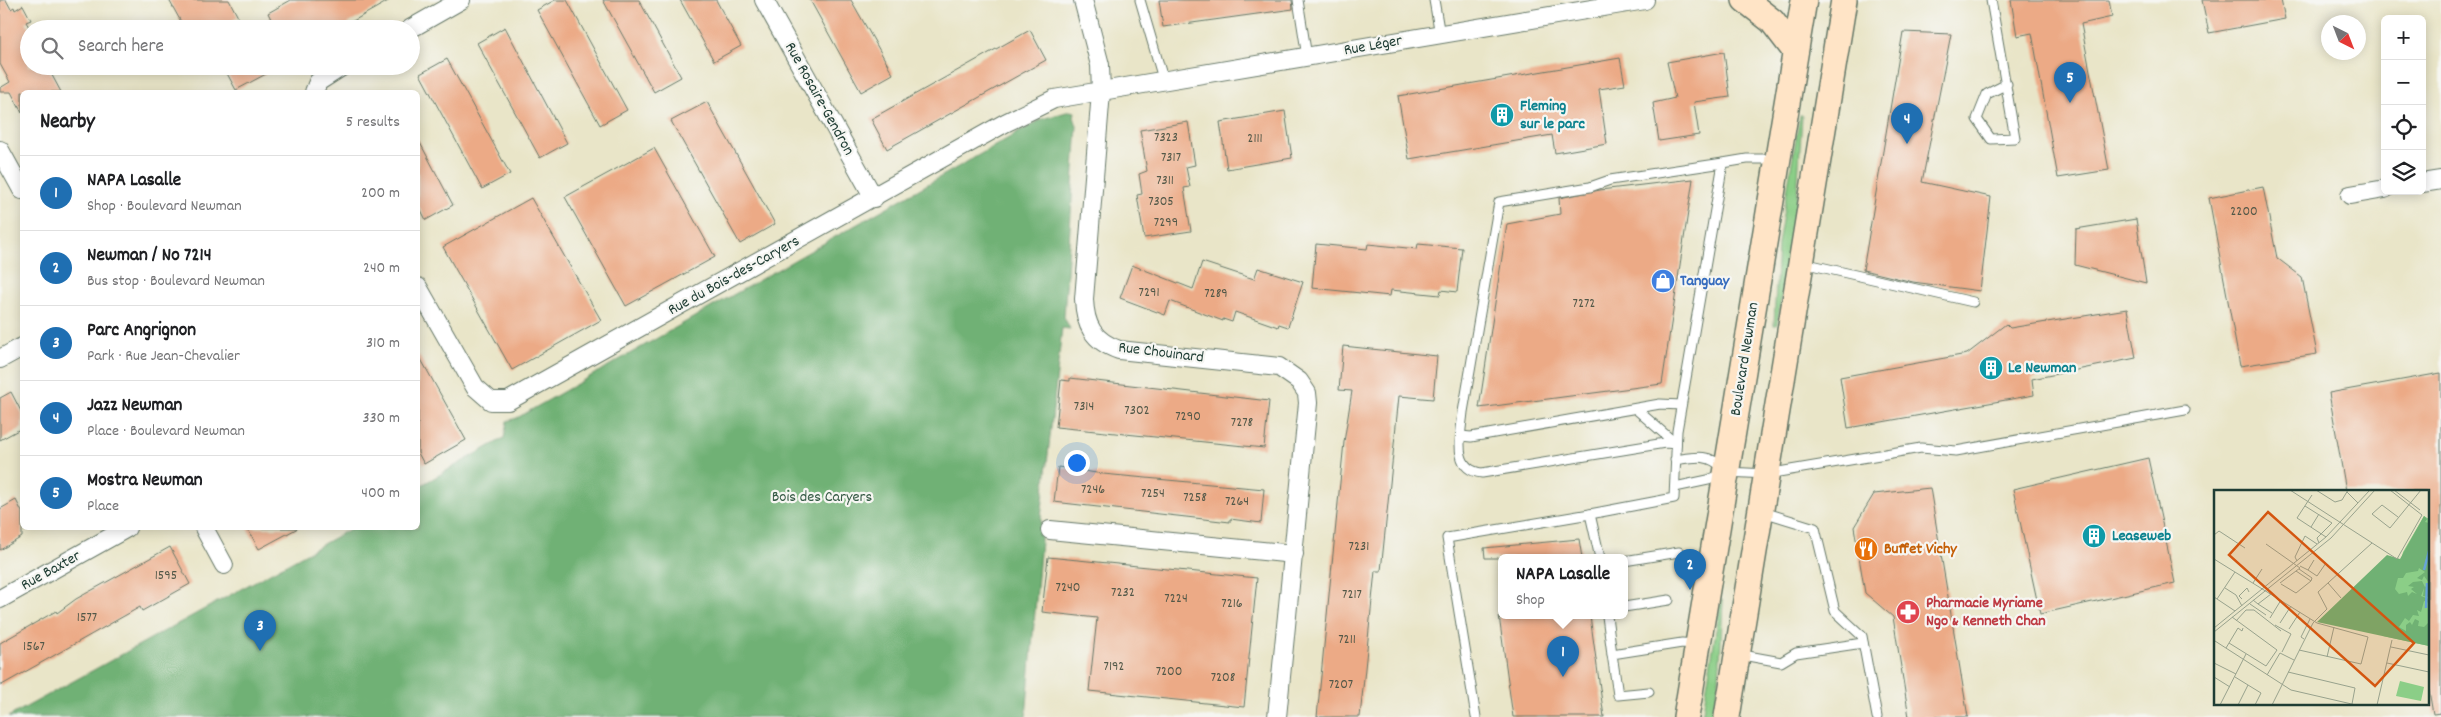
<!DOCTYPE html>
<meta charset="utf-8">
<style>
:root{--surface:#fff;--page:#f2f2f2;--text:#202124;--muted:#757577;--line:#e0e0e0;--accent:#1f6fb2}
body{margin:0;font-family:Dekko,sans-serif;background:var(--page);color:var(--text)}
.controls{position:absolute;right:15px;top:15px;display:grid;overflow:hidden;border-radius:8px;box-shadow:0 2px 12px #0003}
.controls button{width:45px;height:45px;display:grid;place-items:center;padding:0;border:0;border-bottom:1px solid var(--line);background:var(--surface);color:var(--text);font:25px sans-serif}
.compass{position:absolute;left:2321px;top:15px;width:45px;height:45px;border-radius:50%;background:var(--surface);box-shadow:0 2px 12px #0003;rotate:138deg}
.you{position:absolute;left:1076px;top:462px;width:18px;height:18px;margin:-12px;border:4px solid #fff;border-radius:50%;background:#1a73e8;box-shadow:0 0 0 8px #1a73e833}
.badge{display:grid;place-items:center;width:32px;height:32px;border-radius:50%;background:var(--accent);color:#fff;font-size:16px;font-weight:700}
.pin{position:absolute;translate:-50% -41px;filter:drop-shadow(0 1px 2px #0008)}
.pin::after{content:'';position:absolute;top:26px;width:18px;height:15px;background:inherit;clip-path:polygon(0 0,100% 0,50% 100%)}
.popup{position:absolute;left:1498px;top:554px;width:130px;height:65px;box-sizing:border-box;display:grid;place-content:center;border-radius:8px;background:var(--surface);filter:drop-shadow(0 1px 4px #0005);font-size:16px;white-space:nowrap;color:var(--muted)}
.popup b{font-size:19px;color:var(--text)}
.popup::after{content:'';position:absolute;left:50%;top:100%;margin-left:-10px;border:10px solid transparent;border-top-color:var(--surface)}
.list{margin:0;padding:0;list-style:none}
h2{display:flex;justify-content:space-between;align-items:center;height:65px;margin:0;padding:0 20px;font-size:21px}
h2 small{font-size:16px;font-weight:400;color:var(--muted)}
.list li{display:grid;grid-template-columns:32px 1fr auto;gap:15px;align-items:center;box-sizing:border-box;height:75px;padding:0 20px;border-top:1px solid var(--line)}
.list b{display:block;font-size:19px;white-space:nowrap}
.list p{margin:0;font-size:16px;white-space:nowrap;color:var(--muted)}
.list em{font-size:16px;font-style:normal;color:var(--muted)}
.icon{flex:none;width:28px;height:28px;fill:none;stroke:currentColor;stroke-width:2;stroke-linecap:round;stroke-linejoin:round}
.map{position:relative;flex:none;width:2441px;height:717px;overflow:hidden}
.search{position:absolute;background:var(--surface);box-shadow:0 2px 12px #0003;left:20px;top:20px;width:400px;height:55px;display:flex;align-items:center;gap:12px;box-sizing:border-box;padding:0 18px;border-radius:28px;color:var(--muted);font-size:19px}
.panel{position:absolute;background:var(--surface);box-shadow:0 2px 12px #0003;left:20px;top:90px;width:400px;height:440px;border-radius:8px}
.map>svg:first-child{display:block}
</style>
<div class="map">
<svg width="2441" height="717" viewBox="0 0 2441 717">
<rect width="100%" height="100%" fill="#f6f6f2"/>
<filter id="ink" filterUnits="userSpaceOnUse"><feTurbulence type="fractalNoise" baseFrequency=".02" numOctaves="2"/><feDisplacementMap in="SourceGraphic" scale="10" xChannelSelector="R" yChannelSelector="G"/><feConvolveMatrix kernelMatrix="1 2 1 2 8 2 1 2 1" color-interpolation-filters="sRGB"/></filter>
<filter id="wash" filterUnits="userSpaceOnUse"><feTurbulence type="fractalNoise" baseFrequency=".0096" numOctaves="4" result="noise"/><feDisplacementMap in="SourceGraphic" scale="20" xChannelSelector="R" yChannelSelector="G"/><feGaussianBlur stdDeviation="1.12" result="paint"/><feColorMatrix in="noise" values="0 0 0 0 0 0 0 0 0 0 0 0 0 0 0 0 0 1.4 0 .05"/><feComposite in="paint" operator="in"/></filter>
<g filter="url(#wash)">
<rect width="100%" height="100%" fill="#e9e5c8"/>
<g fill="#8bce87" stroke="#55865e">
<path d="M1800,115H1802L1797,197L1777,325H1774L1778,244Z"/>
<path d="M1721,600L1723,601L1719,680L1713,717H1702Z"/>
</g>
<path fill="#70b174" stroke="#487754" d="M1070,111L1075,112L1074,117L1077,126L1064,317L1070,329L1062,328L1041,518V541L1026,717H8L352,528H418V487L504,438L507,421L517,418L1042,119Z"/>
<g id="blocks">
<g fill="#ecaa86">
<path d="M0,0H6L11,9L14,7L15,10L23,5L31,20L26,22L29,27V66H47L61,92H22V113L11,92H0V88L10,82L0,64Z"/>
<path d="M169,0H229L238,17L218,29H185Z"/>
<path d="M291,0H390L339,29H276L268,13Z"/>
<path d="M555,0H567L627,110L600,125L537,10Z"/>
<path d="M603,0H639L681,77L654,92Z"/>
<path d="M680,0H716L741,46L714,61Z"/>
<path d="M810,0H851L893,74L861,92Z"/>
<path d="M1159,0H1292L1293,9L1163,27Z"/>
<path d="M2011,0H2109L2112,17L2081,24L2109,170L2058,178L2032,33L2017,36Z"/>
<path d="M2202,0H2281L2285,19L2209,33Z"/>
<path d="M505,27L567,143L540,158L477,43Z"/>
<path d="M1030,30L1046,60L887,149L871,119Z"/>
<path d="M1903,32L1951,34L1922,182L1991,197L1980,291L1913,282L1863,270Z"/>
<path d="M1724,52L1730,97L1694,102L1699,135L1659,141L1653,103L1675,98L1667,62Z"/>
<path d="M1620,58L1625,85L1599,89L1607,144L1555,153L1552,135L1409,159L1398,96Z"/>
<path d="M447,59L510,174L482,189L420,74Z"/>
<path d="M223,66H281L236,90Z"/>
<path d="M707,102L775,224L740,244L671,121Z"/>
<path d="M1285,111L1292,158L1227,169L1220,122Z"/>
<path d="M1188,122L1195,165L1186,167L1190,187L1184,188L1191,231L1144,238L1137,195L1142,194L1139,174L1147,171L1140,130Z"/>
<path d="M418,139L453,205L426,220L418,204Z"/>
<path d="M654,148L715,257L626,306L565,197Z"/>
<path d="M1693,179L1662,384L1479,408L1507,224L1560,214L1559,198L1600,190Z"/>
<path d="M2263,187L2277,258L2302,277L2317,354L2240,366L2209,198Z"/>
<path d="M531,198L601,320L512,370L443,247Z"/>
<path d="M2136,219L2146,283L2075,265L2076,229Z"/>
<path d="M1316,244L1367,249L1368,244L1417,249L1418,244L1462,248L1457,292L1441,290L1440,295L1391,290L1390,296L1312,288Z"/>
<path d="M1202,262L1254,279L1258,268L1303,282L1288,327L1279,324L1278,327L1235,312L1232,322L1223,319V321L1170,301L1165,315L1120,298L1132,265L1193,289Z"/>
<path d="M2127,309L2136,358L2032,379L2034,395L1848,428L1840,377L1967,354L2006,324L2010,328Z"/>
<path d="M1343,346L1437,356L1433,399L1399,396L1381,571H1375L1360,717H1317L1344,442L1352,391L1339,390Z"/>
<path d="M418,354L466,440L424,464L418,453Z"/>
<path d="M2441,373V713L2433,714L2427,679V491H2346L2329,393Z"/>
<path d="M1070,378L1269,401L1264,448L1056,427L1061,380L1070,381Z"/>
<path d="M11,392L22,413V428L0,440V398Z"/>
<path d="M2148,458L2175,583L2040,614L2013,489Z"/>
<path d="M1058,467L1103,474L1264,489L1261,523L1230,519V522L1054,502Z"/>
<path d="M1930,488L1968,717H1909L1893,617L1865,593L1854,527L1874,494Z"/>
<path d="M16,500L22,512V537L0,550V509Z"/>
<path d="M247,528H298L259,549Z"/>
<path d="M1579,539L1582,558H1485L1484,548Z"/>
<path d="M170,547L190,584L142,611L140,607L0,686V643L56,611L57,613L76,599Z"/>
<path d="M1048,557L1257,578L1244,707L1089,691L1097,618L1042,612Z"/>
<path d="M1499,616H1590L1604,717H1513Z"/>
</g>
</g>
</g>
<g filter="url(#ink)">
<use href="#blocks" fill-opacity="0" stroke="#667868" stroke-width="1"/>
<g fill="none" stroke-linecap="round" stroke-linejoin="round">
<g stroke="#667868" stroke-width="11">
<g id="service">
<path d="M1140,0L1164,82"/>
<path d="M1298,0L1307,57"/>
<path d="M1434,0L1440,35"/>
<path d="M1991,0L2015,138L1991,139L1977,119L1987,94L2007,84"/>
<path d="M1803,263L1973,302"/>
<path d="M1636,409L1676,444"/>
<path d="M1461,436L1471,437L1660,404L1681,405"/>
<path d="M1676,444L1665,443L1482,473C1451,470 1461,434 1463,412L1499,202L1590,187L1610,180L1723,163"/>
<path d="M1675,460C1695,457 1708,453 1723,468"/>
<path d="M1675,487L1708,480L1727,472L1767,474L1921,448L1956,451L2185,410"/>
<path d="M1763,512L1815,528L1835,611L1862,636L1877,717"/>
<path d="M1600,558L1590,514L1674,498L1677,431L1723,163L1747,159H1775"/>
<path d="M1624,561L1679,552"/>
<path d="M1624,607L1669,600"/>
<path d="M1607,616L1612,654"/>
<path d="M1737,654L1781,662L1796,653L1863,643"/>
<path d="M1649,692L1618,695L1612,654L1682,643L1696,644"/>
<path d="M1476,717L1447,538L1590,514"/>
</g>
</g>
<g stroke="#667868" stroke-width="20">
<g id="minor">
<path d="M764,0L874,198"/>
<path d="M1083,0L1100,65L1101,92L1084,299C1085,325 1093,341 1119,350L1279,367L1299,381L1307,393L1308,403L1277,717"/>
<path d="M410,29L461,0"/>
<path d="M314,92L318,82L343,66"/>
<path d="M0,150L22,190"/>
<path d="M2422,183L2441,180"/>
<path d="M2350,195L2385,189"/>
<path d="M418,287L475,387L491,401H508L1005,123L1054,99L1645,0"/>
<path d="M0,359L22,347"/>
<path d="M204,528L224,565"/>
<path d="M1050,530L1294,554"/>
<path d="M0,599L127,528"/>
</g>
</g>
<g stroke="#667868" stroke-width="28">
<g id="secondary">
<path d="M1745,0L1772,21L1795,51"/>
<path d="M1686,717L1804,0"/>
<path d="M1727,717L1844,0"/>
</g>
</g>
<use href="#service" stroke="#fff" stroke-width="9"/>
<use href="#minor" stroke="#fff" stroke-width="18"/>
<use href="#secondary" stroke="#ffe4c6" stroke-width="25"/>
</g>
</g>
<defs>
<g id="building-disc" transform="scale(1.25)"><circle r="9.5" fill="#0f9aa8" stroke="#f6f6f2"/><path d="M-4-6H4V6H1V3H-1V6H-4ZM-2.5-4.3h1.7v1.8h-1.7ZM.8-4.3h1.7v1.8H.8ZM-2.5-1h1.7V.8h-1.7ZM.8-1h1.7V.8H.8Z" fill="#fff"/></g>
<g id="shop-disc" transform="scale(1.25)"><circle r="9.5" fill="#3f7fe0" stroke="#f6f6f2"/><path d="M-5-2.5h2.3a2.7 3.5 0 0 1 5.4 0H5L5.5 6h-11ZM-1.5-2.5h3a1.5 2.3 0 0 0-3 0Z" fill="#fff"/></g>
<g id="restaurant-disc" transform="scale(1.25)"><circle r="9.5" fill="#e8710a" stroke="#f6f6f2"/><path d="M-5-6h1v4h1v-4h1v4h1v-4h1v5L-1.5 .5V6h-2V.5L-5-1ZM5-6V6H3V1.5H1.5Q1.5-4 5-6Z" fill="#fff"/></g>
<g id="pharmacy-disc" transform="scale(1.25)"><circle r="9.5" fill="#e0444e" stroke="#f6f6f2"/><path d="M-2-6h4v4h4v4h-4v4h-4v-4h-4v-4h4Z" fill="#fff"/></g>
</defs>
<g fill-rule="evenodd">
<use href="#building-disc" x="1502" y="115"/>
<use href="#shop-disc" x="1663" y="281"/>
<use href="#building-disc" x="1991" y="368"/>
<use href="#building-disc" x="2094" y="536"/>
<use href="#restaurant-disc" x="1866" y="549"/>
<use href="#pharmacy-disc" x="1908" y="612"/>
</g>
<g text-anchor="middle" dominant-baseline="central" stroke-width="4.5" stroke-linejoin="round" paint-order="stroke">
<g font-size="14" fill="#525848">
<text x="1166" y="138">7323</text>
<text x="1255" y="139">2111</text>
<text x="1171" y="158">7317</text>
<text x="1165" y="181">7311</text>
<text x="1161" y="202">7305</text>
<text x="2244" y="212">2200</text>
<text x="1166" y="223">7299</text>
<text x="1149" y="293">7291</text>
<text x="1216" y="294">7289</text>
<text x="1584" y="304">7272</text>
<text x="1084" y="407">7314</text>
<text x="1137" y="411">7302</text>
<text x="1188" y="417">7290</text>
<text x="1242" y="423">7278</text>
<text x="1093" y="490">7246</text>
<text x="1153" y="494">7254</text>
<text x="1195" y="498">7258</text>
<text x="1237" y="502">7264</text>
<text x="1359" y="547">7231</text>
<text x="166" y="576">1595</text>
<text x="1068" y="588">7240</text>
<text x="1123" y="593">7232</text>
<text x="1352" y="595">7217</text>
<text x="1176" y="599">7224</text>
<text x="1232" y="604">7216</text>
<text x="87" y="618">1577</text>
<text x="1347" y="640">7211</text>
<text x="34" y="647">1567</text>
<text x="1114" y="667">7192</text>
<text x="1169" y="672">7200</text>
<text x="1223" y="678">7208</text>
<text x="1341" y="685">7207</text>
</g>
<g font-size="16" fill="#1f3d34" stroke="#f6f6f2">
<text transform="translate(1373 46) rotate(-10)">Rue Léger</text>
<text transform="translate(819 99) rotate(61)">Rue Rosaire-Gendron</text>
<text transform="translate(734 276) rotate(-29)">Rue du Bois-des-Caryers</text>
<text transform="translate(1161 353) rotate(7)">Rue Chouinard</text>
<text transform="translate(1745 359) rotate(-81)">Boulevard Newman</text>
<text transform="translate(51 571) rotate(-29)">Rue Baxter</text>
</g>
<g font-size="16" font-weight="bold" fill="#0d838f" stroke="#f6f6f2" text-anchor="start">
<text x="1520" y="106">Fleming<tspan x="1520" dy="18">sur le parc</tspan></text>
<text x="2008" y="368">Le Newman</text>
<text x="2112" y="536">Leaseweb</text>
</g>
<g font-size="16" font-weight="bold" fill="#366cbe" stroke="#f6f6f2" text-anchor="start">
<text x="1680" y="281">Tanguay</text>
</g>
<g font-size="16" fill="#355a45" stroke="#f6f6f2">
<text x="822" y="497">Bois des Caryers</text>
</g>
<g font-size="16" font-weight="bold" fill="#c56008" stroke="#f6f6f2" text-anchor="start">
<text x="1884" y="549">Buffet Vichy</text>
</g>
<g font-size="16" font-weight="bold" fill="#be3a42" stroke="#f6f6f2" text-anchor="start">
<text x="1926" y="603">Pharmacie Myriame<tspan x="1926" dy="18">Ngo &amp; Kenneth Chan</tspan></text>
</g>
</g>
<g transform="translate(2214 490)">
<rect width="215" height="215" fill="#e9e5c8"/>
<path d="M210,26L215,29V156L169,146L189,62ZM186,191L210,197L207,211L182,206Z" fill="#8bce87"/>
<path d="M210,26L213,29L211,32L215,33V63L211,71L215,69V93L210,86L208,90L203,88L211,82L205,78L204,81L192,83L189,88H184L181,99L185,104L193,102L194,106L198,102L203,104L197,99L200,97L194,96L199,92L208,91L211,97L215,94V107L209,106L210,98L207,106L215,109V113L210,111L207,122L203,120L205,126L199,125L195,131L191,128L185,137L192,141V135L196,132L198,135L201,129L205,131L204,136L210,137L215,132V156L103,132L173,65L186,69Z" fill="#70b174"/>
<path fill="none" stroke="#68a4d9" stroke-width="2.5" d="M210,80L215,61M212,118L213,93"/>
<path fill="none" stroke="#98a28d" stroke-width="1" d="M76,0L183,69L208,25M102,0L121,12L128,10L134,0M176,0L208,25M180,0L206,20M133,2L144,13M98,5L83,28L112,47M91,16L118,33L103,48L105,53M184,27L168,15L158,24L176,38L207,0M97,37L105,24M0,45L5,41L31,58M52,54L86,78M0,69L103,133L154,147L147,174L85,160M83,71L81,67L91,46L103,54M86,76L94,80L100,70M85,79L98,88L97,91M94,80L103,86L112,73M82,81L97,91M39,93L48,79M66,93L86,78M114,93L127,108M67,94L82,103L97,91M11,98L22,105L28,116M0,107L21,121M3,109L21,82M28,109L25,106L33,98L35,102M39,110L44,114L57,104M36,114L52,125M44,114L58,123M56,128L67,110M22,131L32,120H40L67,141M66,133L77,116M61,135L77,144L68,162M0,138L112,47L156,0M75,139L86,122M0,142L117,48L161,0M90,149L87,147L96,129M1,151L77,200L142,215M15,153L52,176L63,160L18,127M177,157L215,165M12,158L24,138L28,141L29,138M113,167L120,137M0,173L22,184M173,173L215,182M74,182L141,198L138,214M53,185L66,163L80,170M0,187L16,197M21,187L47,203L41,215M6,215L32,164M24,215L34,195M58,215L99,133L113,119L104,102L158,53M163,215L178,150"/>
<path fill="#d45610" fill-opacity="0.15" stroke="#d45610" stroke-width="2.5" d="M54,22L200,153L161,196L15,65Z"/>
<rect width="215" height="215" fill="none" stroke="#1f3d34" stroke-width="2.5"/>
</g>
</svg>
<div class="controls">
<button>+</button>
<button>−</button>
<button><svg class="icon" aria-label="locate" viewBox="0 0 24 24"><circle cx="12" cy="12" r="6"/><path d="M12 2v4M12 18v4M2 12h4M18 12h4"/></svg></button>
<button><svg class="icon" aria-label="layers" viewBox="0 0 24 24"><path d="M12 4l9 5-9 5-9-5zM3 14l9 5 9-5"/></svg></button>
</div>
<svg class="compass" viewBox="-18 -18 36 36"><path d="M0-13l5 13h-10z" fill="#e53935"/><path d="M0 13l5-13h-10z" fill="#757577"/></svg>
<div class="you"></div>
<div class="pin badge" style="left:1563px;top:677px">1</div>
<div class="popup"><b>NAPA Lasalle</b>Shop</div>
<div class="pin badge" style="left:1690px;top:590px">2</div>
<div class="pin badge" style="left:260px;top:651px">3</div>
<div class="pin badge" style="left:1907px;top:144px">4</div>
<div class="pin badge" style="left:2070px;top:103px">5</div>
<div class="search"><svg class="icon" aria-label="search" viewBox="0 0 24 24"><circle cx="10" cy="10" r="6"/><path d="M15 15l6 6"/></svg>Search here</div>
<section class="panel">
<h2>Nearby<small>5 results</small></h2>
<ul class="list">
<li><span class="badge">1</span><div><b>NAPA Lasalle</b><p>Shop · Boulevard Newman</p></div><em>200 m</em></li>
<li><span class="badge">2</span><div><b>Newman / No 7214</b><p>Bus stop · Boulevard Newman</p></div><em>240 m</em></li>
<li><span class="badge">3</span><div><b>Parc Angrignon</b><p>Park · Rue Jean-Chevalier</p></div><em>310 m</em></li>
<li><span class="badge">4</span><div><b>Jazz Newman</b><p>Place · Boulevard Newman</p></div><em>330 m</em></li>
<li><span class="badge">5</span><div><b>Mostra Newman</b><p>Place</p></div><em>400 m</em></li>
</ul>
</section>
</div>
